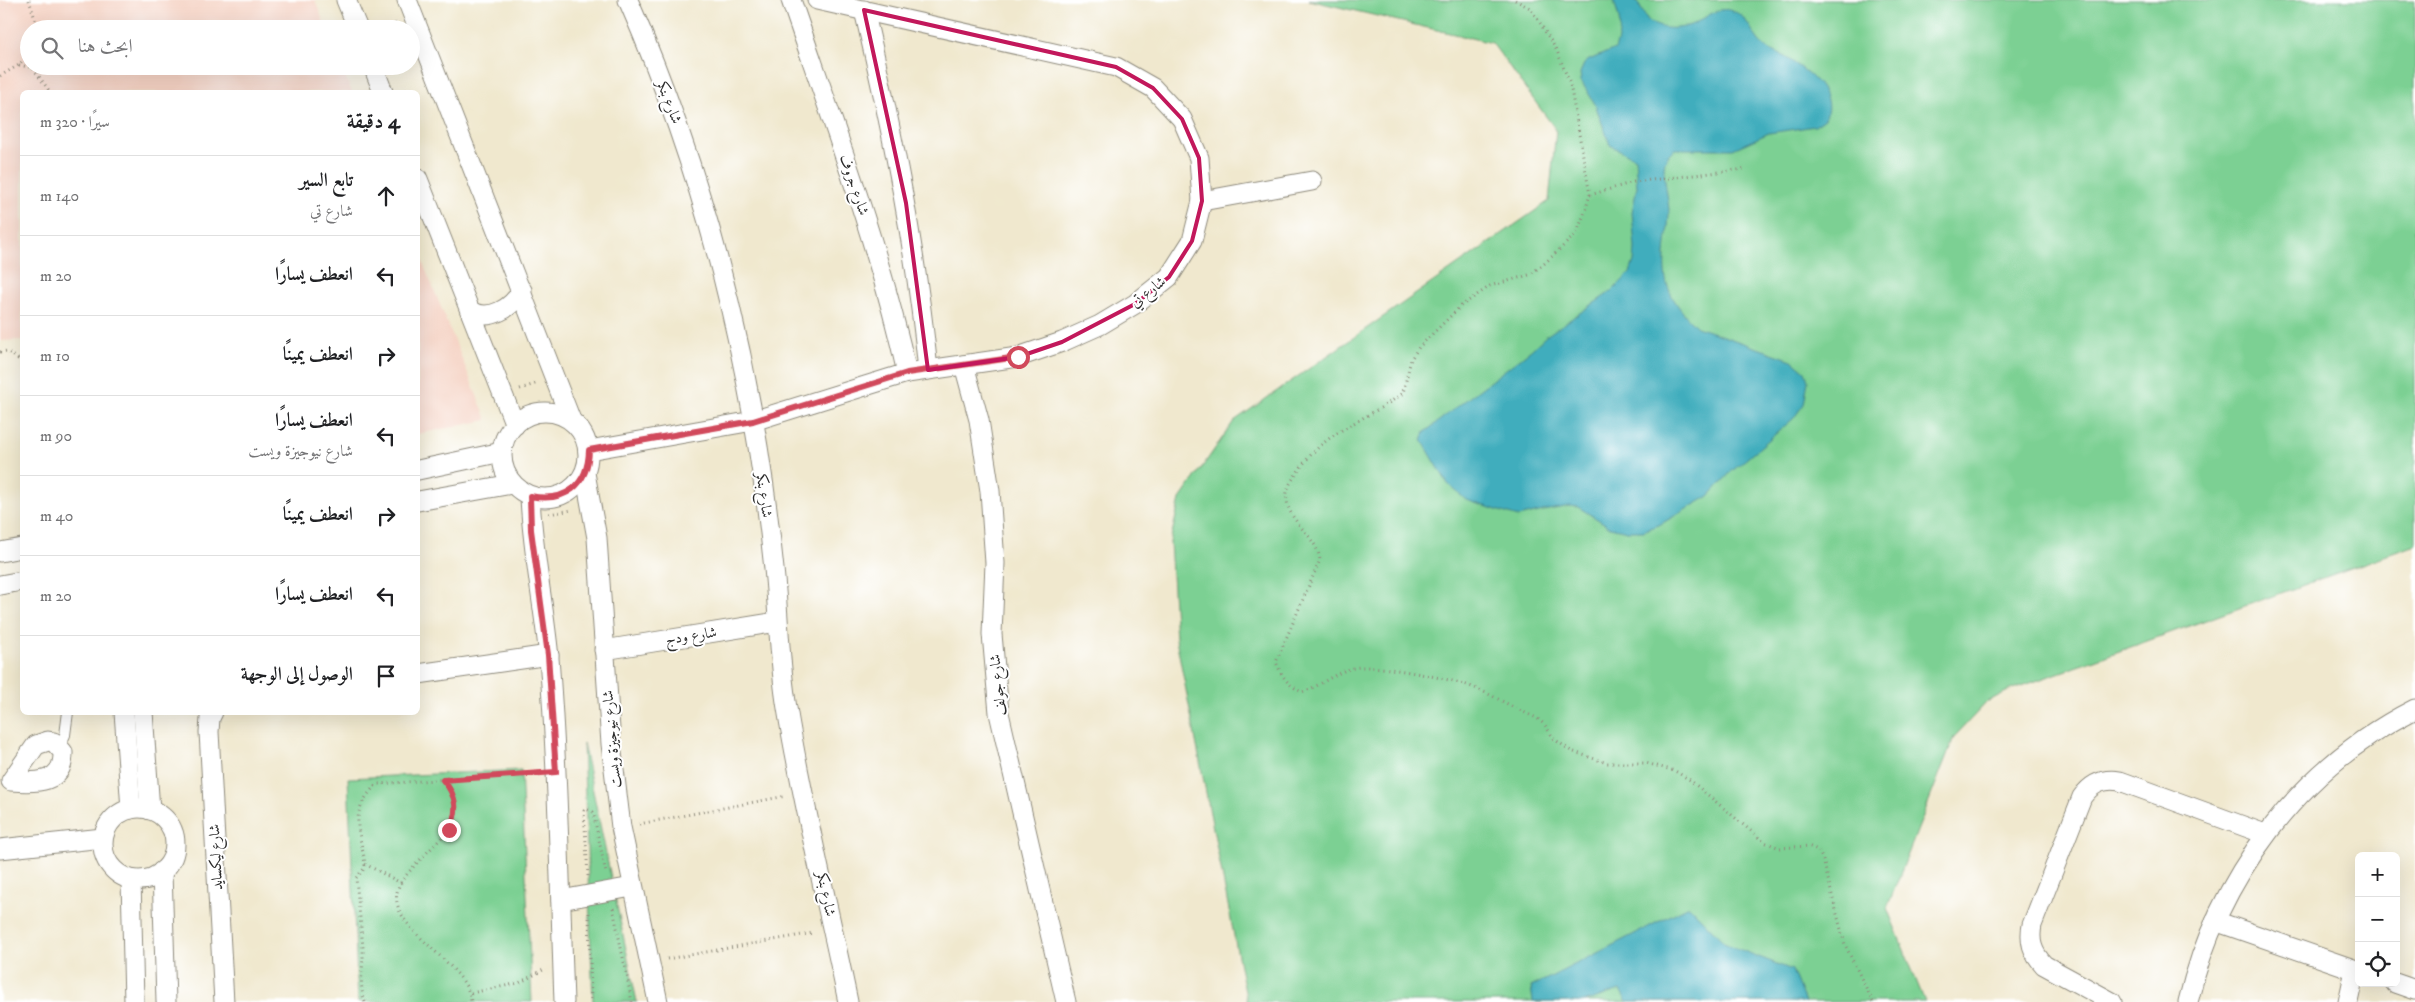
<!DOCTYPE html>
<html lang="ar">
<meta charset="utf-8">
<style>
:root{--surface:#fff;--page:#f6f6f6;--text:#202124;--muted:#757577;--line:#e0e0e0}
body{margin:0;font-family:"IM FELL DW Pica",Amiri,serif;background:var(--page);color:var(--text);direction:rtl}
.controls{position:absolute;right:15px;bottom:15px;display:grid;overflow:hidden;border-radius:8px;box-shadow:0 5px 20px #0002}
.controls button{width:45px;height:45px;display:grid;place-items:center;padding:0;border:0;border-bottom:1px solid var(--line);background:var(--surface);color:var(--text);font:25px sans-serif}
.stop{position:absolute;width:15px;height:15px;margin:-11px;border:4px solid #d1495b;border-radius:50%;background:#fff}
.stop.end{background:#d1495b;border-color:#fff;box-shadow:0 1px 5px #0008}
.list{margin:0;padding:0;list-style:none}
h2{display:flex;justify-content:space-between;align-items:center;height:65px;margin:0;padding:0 20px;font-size:21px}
h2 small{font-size:16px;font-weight:400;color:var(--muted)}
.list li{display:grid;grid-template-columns:32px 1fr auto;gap:15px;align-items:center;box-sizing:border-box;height:80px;padding:0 20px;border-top:1px solid var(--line)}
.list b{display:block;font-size:19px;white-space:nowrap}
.list p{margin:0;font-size:16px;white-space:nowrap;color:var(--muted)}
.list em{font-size:16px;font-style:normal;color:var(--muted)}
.icon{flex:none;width:28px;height:28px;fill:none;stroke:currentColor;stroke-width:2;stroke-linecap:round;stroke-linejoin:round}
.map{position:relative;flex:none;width:2415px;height:1002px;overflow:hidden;direction:ltr}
.search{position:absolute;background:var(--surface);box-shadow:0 5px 20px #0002;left:20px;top:20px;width:400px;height:55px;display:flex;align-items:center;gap:12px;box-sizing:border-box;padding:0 18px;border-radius:28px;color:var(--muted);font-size:19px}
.panel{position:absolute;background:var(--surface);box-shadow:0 5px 20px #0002;left:20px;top:90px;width:400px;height:625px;border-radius:8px;direction:rtl}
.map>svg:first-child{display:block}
</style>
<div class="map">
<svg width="2415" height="1002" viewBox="0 0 2415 1002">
<rect width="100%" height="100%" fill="#fff"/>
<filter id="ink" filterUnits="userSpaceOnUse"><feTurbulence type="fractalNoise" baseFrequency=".02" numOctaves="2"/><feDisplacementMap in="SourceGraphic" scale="10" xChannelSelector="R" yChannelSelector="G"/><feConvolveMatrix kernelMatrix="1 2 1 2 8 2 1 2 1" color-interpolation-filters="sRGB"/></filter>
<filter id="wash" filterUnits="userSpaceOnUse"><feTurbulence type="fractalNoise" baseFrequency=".0096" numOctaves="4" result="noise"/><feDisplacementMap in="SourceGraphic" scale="20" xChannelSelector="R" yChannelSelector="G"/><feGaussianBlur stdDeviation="1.12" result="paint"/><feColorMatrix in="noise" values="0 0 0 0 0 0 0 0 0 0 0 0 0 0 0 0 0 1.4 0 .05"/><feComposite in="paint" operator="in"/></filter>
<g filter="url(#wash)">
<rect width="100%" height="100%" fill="#f0e8ce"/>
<g fill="#f5d2c3">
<path d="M0,0H315L326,29H29V66H341L352,92H22V340L0,341Z"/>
<path d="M418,251L487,420L418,434Z"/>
</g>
<g fill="#7bd093" stroke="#537e5f">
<path d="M1309,0H2415V545L2008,691L1987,702L1954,737L1887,908L1925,1002H1247L1176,639L1170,542L1180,499L1234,421L1549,201L1556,130L1492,43Z"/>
<path d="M583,743L637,1002H593Z"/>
<path d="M521,770L532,1002H358L348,778Z"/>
</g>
<g fill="#3fadbd" stroke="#356c74">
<path d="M1613,0H1636C1640,6 1643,14 1648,20C1659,31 1682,30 1695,23C1706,18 1716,7 1730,10C1749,15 1750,33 1763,45C1768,50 1776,52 1783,56C1803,68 1838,91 1825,119L1815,126L1769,133L1733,149H1675C1668,153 1665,159 1664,167C1664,181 1668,196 1669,210C1669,234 1660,263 1668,287C1673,302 1686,317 1697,327L1792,360L1805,371L1808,381L1804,404L1793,419L1731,472L1709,496L1659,525L1643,531H1627L1610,527L1578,507L1570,506L1543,511L1518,517L1466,500L1448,484L1422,440L1425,432L1445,416L1531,350L1546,336L1612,291L1630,273L1634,261L1635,248L1632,212L1637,187L1635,158L1610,145L1595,104L1581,81L1580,73L1584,64L1589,60L1615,49C1622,30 1621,19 1613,0Z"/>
<path d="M1689,906L1726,944L1792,970L1805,1002H1627L1620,990L1584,1002H1533L1531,987Z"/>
</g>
</g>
<g filter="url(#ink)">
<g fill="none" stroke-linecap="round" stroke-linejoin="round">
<g stroke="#8e8a7c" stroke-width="12">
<path id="lane" d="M60,746L65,735L68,712"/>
</g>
<g stroke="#8e8a7c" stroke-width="21">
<g id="street">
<path d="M346,0L358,29"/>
<path d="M407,0L571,420"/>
<path d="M628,0C707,180 754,373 774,569C779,615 779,662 787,708C803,807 828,904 848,1002"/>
<path d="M791,0C833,123 879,246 907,373"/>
<path d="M864,10C892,130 916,248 928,370"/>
<path d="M373,66L383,92"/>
<path d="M418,179L515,425"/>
<path d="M1202,201L1312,181"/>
<path d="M470,311C490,322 512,308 522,290"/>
<path d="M964,365L979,420L990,491L995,563L992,634L999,713L1066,1002"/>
<circle cx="545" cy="455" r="43"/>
<path d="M589,450L753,421L907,373L1018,357L1062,342L1100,325L1135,304L1169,277L1192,241L1202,201L1199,158L1182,119L1153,88L1116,67L817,0"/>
<path d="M418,470L502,452"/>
<path d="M585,473L597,538L611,744L621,827L658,1002"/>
<path d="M530,496C532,550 544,604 549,658C558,772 560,887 564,1002"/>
<path d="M418,501L512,484"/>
<path d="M0,552L22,548"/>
<path d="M0,585L22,581"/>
<path d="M604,650L777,622"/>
<path d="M418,674L549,655"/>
<path d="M124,712L131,809"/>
<path d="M143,712L150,810"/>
<path d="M213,712L210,718L209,732L224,1002"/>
<path d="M48,741L54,742L63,752C64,784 36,783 11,781L36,745Z"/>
<circle cx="139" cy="844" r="36"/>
<path d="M0,849L103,838"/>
<path d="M162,871L166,1002"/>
<path d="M131,879L134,1002"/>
<path d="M561,900L632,887"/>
<path d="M2215,921L2359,971"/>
<path d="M2395,983L2415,990"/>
<path d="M2112,1002L2044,965C2032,952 2029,941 2032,925L2082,797C2092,783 2104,778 2120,781L2265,834"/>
<path d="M2188,1002C2217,878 2300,767 2415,709"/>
<path d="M2348,1002L2355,970"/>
</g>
</g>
<g stroke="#8e8a7c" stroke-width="3" stroke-dasharray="1 4" stroke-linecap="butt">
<path d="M29,0L35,19V29"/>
<path d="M1515,0L1530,8L1540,23L1557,51L1570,84L1590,195L1584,214L1578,230L1573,237L1545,263L1529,275L1490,286L1461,306L1419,347L1411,359L1403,393C1365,422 1325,429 1297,473C1291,482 1285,489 1287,501C1290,524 1317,536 1320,560L1276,662C1282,676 1287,685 1302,692C1322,686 1339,668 1361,667C1384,666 1441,677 1464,684C1489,692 1512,708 1537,718L1545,725L1554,739L1571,751L1607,763H1646L1675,771L1690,780L1764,842L1780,848L1808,846L1818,850L1823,860L1845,945L1873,1002"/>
<path d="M381,29L397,23"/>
<path d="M19,65L33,68L50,92"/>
<path d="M0,76L19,65L29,52"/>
<path d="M1590,195L1634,182L1745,169"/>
<path d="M0,352L7,351L22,362"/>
<path d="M520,389L538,383"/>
<path d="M549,514L572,510"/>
<path d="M443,780C457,796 459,811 449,830C437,843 408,870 400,884C378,926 468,960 471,1002"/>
<path d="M639,824L786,796"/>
<path d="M365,864L401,883"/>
<path d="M588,876L584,811L586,809L593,812L606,873"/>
<path d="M613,908L632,1002"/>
<path d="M589,913L591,1002"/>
<path d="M667,959L813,933"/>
<path d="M471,993L519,983L543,970"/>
<path d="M365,1002C358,984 364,967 363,948C361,925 358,901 356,878L364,869L365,864C360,829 347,814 377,784L539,773"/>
</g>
<use href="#lane" stroke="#fff" stroke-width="10"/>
<use href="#street" stroke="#fff" stroke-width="19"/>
</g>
</g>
<g fill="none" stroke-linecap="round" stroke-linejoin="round" filter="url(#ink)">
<path stroke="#d1495b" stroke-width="6" d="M449,830C459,811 457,796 443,780L556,772L548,655L531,530L530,496C565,503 588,486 589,450L753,421L907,373L1018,357"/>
</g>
<path fill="none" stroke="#c2185b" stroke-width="4" stroke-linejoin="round" d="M864,10L1116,67L1153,88L1182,119L1199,158L1202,201L1192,241L1169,277L1135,304L1062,342L1018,357L928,370L906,203Z"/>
<g text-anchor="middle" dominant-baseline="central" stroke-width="4" stroke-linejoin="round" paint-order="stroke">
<g font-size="15" fill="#2b2b2b" stroke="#fff">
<text transform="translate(669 102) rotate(69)">شارع بنكر</text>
<text transform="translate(854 185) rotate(71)">شارع جروف</text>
<text transform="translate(1148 292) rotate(-38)">شارع تي</text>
<text transform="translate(764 495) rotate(82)">شارع بنكر</text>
<text transform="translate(691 636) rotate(-9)">شارع ودج</text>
<text transform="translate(998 685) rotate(-96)">شارع جولف</text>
<text transform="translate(612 739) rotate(-95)">شارع نيوجيزة ويست</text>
<text transform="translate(216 857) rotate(-93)">شارع ليكسايد</text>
<text transform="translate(826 894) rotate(78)">شارع بنكر</text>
</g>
</g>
</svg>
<div class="controls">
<button>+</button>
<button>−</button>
<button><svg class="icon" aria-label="locate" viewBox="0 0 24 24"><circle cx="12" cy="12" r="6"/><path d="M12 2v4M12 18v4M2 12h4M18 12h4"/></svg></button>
</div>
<div class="stop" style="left:1018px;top:357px"></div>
<div class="stop end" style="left:449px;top:830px"></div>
<div class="search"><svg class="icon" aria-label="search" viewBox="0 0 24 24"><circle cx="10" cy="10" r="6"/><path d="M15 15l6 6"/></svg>ابحث هنا</div>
<section class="panel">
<h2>4 دقيقة<small>سيرًا · 320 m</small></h2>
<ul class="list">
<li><svg class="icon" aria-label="ahead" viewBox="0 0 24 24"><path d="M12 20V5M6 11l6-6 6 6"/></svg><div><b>تابع السير</b><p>شارع تي</p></div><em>140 m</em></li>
<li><svg class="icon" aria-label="left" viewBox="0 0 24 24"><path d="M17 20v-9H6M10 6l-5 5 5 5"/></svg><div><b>انعطف يسارًا</b></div><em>20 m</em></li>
<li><svg class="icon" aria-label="right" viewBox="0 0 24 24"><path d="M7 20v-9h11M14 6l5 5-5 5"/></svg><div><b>انعطف يمينًا</b></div><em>10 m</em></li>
<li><svg class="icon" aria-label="left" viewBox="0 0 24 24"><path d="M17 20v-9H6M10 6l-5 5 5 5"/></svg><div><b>انعطف يسارًا</b><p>شارع نيوجيزة ويست</p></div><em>90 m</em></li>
<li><svg class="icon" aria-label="right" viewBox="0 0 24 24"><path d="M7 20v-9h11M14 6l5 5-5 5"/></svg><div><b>انعطف يمينًا</b></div><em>40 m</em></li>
<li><svg class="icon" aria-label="left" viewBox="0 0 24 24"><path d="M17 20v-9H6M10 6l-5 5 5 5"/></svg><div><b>انعطف يسارًا</b></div><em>20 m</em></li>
<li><svg class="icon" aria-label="arrive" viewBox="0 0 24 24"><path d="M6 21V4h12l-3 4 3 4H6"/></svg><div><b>الوصول إلى الوجهة</b></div></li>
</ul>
</section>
</div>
